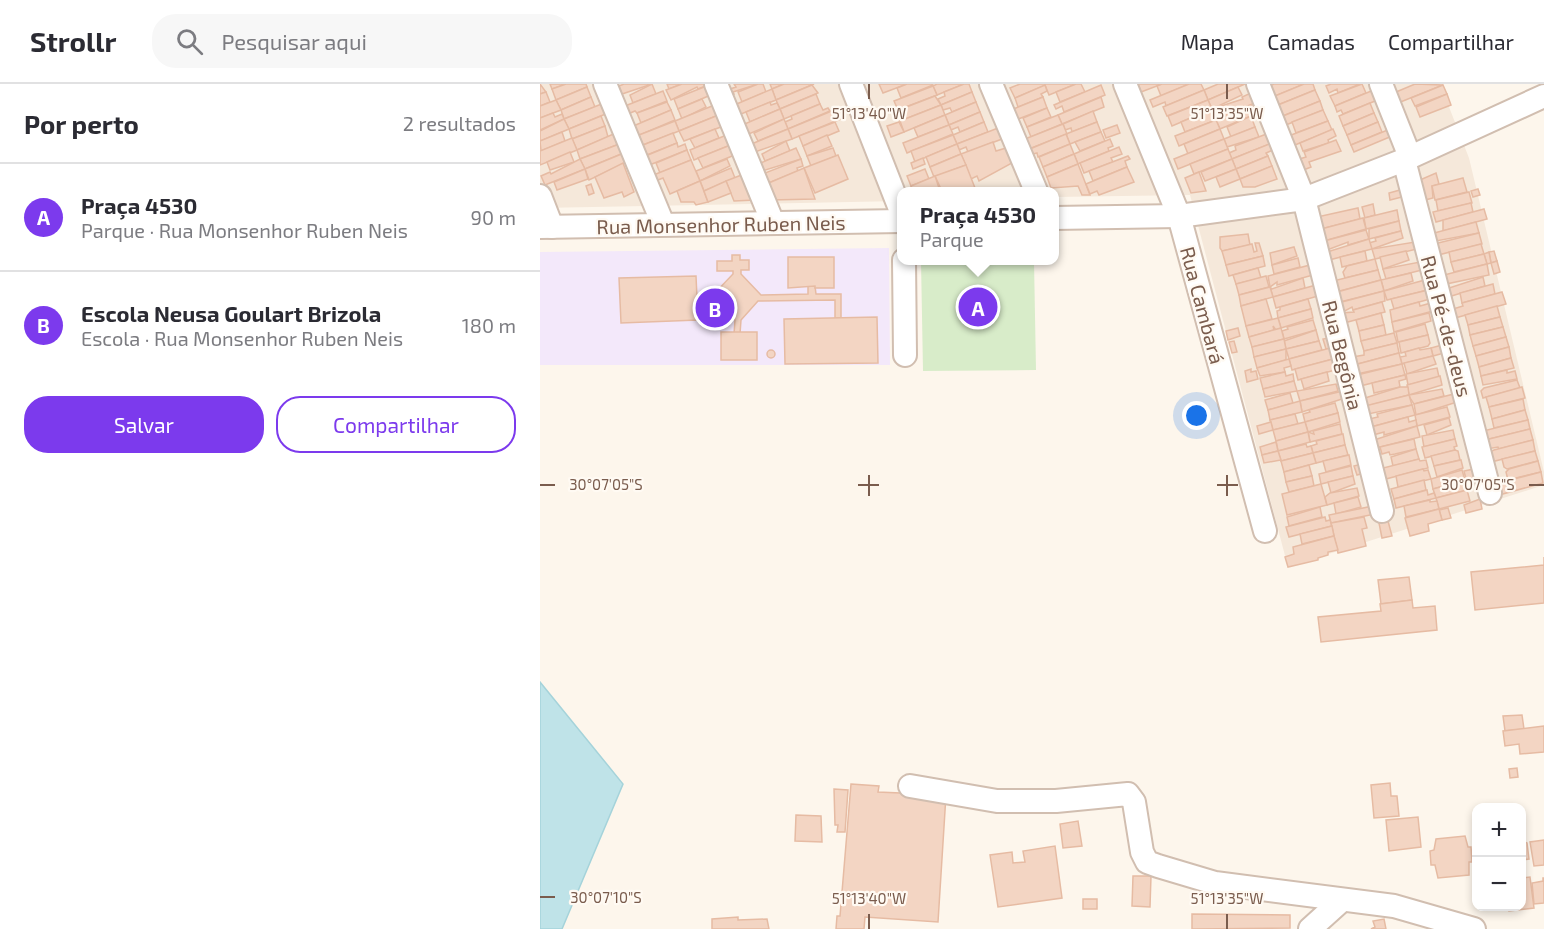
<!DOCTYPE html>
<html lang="pt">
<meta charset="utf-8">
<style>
:root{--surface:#fff;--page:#f7f7f7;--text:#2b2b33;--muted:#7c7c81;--line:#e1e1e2;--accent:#7c3aed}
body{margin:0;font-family:"Exo 2",sans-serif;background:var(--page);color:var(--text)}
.controls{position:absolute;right:18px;bottom:18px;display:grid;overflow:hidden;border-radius:12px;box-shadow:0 3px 9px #0003}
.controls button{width:54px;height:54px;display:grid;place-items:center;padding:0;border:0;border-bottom:2px solid var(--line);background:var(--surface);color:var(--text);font:30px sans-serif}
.you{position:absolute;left:657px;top:332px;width:21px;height:21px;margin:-15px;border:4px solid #fff;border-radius:50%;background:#1a73e8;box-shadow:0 0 0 9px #1a73e833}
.badge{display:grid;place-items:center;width:39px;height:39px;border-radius:50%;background:var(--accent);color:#fff;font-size:20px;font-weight:700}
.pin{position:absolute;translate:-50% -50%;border:3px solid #fff;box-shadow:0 2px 6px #0006}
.popup{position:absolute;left:357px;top:103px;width:162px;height:78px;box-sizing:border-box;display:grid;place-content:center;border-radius:12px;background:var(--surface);filter:drop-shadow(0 2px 4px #0005);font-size:20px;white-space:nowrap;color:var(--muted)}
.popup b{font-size:22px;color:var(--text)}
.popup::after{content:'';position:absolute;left:50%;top:100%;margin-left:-12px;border:12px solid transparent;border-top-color:var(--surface)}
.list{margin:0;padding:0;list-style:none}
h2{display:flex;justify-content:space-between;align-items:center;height:78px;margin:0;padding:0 24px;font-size:26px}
h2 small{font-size:20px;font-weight:400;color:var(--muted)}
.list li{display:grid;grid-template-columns:39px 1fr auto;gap:18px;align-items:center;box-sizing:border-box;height:108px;padding:0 24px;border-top:2px solid var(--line)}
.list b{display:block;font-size:22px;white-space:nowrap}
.list p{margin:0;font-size:20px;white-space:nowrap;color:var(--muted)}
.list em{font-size:20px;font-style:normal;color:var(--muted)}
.actions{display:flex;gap:12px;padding:18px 24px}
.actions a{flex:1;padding:14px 0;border:2px solid var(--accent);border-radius:24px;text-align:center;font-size:21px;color:var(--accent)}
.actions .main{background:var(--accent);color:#fff}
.icon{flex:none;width:33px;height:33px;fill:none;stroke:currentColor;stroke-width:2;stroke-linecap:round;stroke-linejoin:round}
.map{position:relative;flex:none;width:1004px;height:845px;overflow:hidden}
header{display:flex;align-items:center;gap:36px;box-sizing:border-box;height:84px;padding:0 30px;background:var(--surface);border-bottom:2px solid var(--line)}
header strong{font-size:28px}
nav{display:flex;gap:33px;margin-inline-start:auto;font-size:21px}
.search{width:420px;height:54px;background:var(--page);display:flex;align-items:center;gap:15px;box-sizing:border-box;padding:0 21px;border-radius:24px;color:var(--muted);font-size:22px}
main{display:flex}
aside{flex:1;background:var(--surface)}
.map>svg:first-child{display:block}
</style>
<header>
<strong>Strollr</strong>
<div class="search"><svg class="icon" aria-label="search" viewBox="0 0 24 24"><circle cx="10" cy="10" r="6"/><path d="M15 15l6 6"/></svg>Pesquisar aqui</div>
<nav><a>Mapa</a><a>Camadas</a><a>Compartilhar</a></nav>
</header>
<main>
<aside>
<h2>Por perto<small>2 resultados</small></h2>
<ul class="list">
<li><span class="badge">A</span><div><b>Praça 4530</b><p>Parque · Rua Monsenhor Ruben Neis</p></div><em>90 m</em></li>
<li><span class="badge">B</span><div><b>Escola Neusa Goulart Brizola</b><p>Escola · Rua Monsenhor Ruben Neis</p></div><em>180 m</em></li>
</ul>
<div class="actions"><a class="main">Salvar</a><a>Compartilhar</a></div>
</aside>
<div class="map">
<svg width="1004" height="845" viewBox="0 0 1004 845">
<rect width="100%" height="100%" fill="#fdf6ec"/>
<path fill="#f5e8da" d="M0,0H900L929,74L1004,388V401L748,483L650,111L515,113L514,107H362L361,117L0,124Z"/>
<path fill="#f3e8fa" d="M349,164L350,281H0V168Z"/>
<path fill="#d8ecc9" d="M381,177H494L496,286L383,287Z"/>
<path fill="#bfe3e8" stroke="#a5d3da" stroke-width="1.5" d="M0,598L83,700L22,845H0Z"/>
<g fill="#f3d5c3" stroke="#e6bba3" stroke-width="1.5">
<path d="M0,0L6,8L0,10Z"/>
<path d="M10,0H26L12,5Z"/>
<path d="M26,0H46L47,3L16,16L12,5Z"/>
<path d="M84,0H112L82,10L79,2Z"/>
<path d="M112,0L116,10L93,19L90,11Z"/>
<path d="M127,0H142L129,5Z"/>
<path d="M142,0H168V1L158,5L157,3L131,16L126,6Z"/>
<path d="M194,0H218L193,8L194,10L189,12L187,6L196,3Z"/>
<path d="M218,0H223L226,8L202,18L198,8Z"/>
<path d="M230,0H244L232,5Z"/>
<path d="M244,0H274L236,16L232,5Z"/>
<path d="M339,0H367L343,9Z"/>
<path d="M367,0H392L393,1L361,14L357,4Z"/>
<path d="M397,0H424L397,11L393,2Z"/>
<path d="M424,0H429L432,8L401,21L398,15L405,12L404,8Z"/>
<path d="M480,0H505L506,1L475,14L470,4Z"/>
<path d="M536,0L509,11L505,1V0Z"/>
<path d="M536,0H541L545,8L520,18L516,8Z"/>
<path d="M598,0H622L601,8Z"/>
<path d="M622,0H649L621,12L617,2Z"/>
<path d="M649,0H661L664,6L626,22L625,18L613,23L610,16Z"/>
<path d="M678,0H705L668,16L664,6Z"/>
<path d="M734,0H764L730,14L725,4Z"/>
<path d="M764,0H773L775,6L733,23L730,14Z"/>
<path d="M791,0H820L798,9L797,5L789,9L786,2Z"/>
<path d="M822,0L826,9L795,22L790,12Z"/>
<path d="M875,0L903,1L853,21L849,11Z"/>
<path d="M169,1L173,10L138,25L134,15Z"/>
<path d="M272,1L278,9L240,25L236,16Z"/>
<path d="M505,1L507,7L501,10L503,13L478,23L475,14Z"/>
<path d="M561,1L565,11L524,28L522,22L516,25L514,21Z"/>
<path d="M903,1L907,10L875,22L871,14Z"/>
<path d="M393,2L397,11L358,26L354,17Z"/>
<path d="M47,3L51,13L21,26L16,16Z"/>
<path d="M698,3L702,11L672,25L668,16Z"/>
<path d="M232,5L236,16L196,32L192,22Z"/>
<path d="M836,5L840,15L803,30L801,26L797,28L795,22Z"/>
<path d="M664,6L668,16L627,32L623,23Z"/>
<path d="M775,6L780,17L738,34L733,23Z"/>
<path d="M123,7L127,17L97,29L95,27L88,30L85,22Z"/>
<path d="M6,8L10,18L0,22V10Z"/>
<path d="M432,8L436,18L412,28L410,24L403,26L401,21Z"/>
<path d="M713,8L717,18L682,33L678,23L703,15L702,13Z"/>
<path d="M276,10L280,20L244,35L240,25Z"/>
<path d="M907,10L911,21L880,33L876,23Z"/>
<path d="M395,12L401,21L360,37L356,27Z"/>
<path d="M51,13L55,23L24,35L21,26Z"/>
<path d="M503,13L507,24L473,37L471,26Z"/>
<path d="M561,13L564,23L522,40L518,31Z"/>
<path d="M162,15L166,23L142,35L138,25Z"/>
<path d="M16,16L21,26L0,34V22Z"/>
<path d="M668,16L672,25L632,42L628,32Z"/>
<path d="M780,17L783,26L741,43L738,34Z"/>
<path d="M127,18L131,26L101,39L97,29Z"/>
<path d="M230,18L231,21L237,19L240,25L210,38L206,28Z"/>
<path d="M436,18L440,28L409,41L405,31Z"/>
<path d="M64,19L68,29L29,45L24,35Z"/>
<path d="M716,19L719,25L710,29L711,32L680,45L676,36Z"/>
<path d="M830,19L834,29L803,42L799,32Z"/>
<path d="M177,20L181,30L139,47L135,37Z"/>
<path d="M280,20L283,26L288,24L290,27L248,45L245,38L252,35L251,32Z"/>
<path d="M401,21L405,31L364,48L360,37Z"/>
<path d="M299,24L303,34L252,55L248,45Z"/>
<path d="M507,24L511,33L487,43L483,34Z"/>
<path d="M240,25L244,35L204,52L200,42Z"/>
<path d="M672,25L676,36L645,48L641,38Z"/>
<path d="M131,26L135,36L95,53L91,43Z"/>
<path d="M783,26L788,37L756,49L752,38Z"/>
<path d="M553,27L557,38L532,48L531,44L525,46L523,40Z"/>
<path d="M440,28L444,38L420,48L418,43L411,46L409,41Z"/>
<path d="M13,29L15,33L22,30L24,35L0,46V34Z"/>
<path d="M834,29L838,38L807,51L803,42Z"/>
<path d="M181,30L186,41L144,57L139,47Z"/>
<path d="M405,31L409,41L378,53L374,44Z"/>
<path d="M518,31L522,40L491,53L487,43Z"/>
<path d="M61,32L65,42L32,55L29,45Z"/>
<path d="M711,32L715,43L691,53L687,43Z"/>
<path d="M24,35L29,45L0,57V47Z"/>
<path d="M244,35L248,45L218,57L214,49Z"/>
<path d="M676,36L680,45L639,62L635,52Z"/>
<path d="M135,37L139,47L103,61L99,51Z"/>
<path d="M788,37L792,46L750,63L746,53Z"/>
<path d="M295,38L299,47L263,62L259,52Z"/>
<path d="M359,38L364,48L351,53L347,42Z"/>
<path d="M444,38L448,48L417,60L413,51Z"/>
<path d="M557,38L561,48L530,60L526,50Z"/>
<path d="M838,38L842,48L811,61L807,51Z"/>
<path d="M523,40L527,50L489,65L485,55Z"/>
<path d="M409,41L413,50L367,69L363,59Z"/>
<path d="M577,41L580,49L566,54L563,46Z"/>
<path d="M65,42L68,53L37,66L32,55Z"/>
<path d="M715,43L719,53L687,63L684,55Z"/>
<path d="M458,44L462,55L428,68L426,63L419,66L417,60Z"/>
<path d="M175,45L179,54L155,64L150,55Z"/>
<path d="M248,45L252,55L212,69L209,61Z"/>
<path d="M680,45L684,55L648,70L644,60Z"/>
<path d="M793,45L796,52L788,56L789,59L763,67L760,59Z"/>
<path d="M850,45L852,52L814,68L811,61Z"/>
<path d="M22,48L25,57L1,67L0,57Z"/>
<path d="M78,48L82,59L40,75L37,66Z"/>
<path d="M561,48L565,57L540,67L535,58Z"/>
<path d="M133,49L137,59L107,71L103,61Z"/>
<path d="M729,49L732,59L692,75L689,69L696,66L695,62Z"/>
<path d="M189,50L193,60L154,76L150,66Z"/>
<path d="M526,50L530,60L498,73L497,69L493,70L495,74L489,77L485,67Z"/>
<path d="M287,51L292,62L267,72L263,62Z"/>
<path d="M413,51L417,60L375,78L371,67Z"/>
<path d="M32,54L37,66L0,81V67Z"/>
<path d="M570,55L573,62L568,64L569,67L538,80L534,70Z"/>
<path d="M684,55L688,65L638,85L634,75Z"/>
<path d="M796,56L801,67L769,78L771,83L761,87L756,76L766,73L764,68Z"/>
<path d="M246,57L250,67L225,77L222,70Z"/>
<path d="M453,58L456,67L466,64L472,79L439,97L437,92L431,95L421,70Z"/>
<path d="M82,59L86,68L45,85L40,75Z"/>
<path d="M137,59L138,63L145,60L147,66L107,82L103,73Z"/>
<path d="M732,59L735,65L726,69L728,72L696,85L692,75Z"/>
<path d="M193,60L197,70L163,84L158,74Z"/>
<path d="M417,60L421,70L390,83L386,73Z"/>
<path d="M530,60L534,70L503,83L499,73Z"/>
<path d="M579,63L582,70L571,74L573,78L544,89L540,79Z"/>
<path d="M256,64L261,75L219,88L216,81Z"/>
<path d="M293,64L296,72L271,82L267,72Z"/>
<path d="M688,65L692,75L654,90L650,80Z"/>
<path d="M147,66L151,76L120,89L116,79Z"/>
<path d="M30,68L34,78L10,86L7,78Z"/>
<path d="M84,69L87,78L49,96L45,85Z"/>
<path d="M421,70L426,81L394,93L390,83Z"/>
<path d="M534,70L538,80L507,93L503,83Z"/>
<path d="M298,71L308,95L275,109L264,84Z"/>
<path d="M588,72L590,75L585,77L587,83L553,97L549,87Z"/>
<path d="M728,72L732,82L700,95L696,85Z"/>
<path d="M383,74L385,80L373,85L371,79Z"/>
<path d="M40,75L45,85L5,101L1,92L10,88L11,90Z"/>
<path d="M187,75L190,82L160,97L156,87Z"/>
<path d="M261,75L263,82L257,84L258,87L224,101L220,91Z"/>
<path d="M692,75L696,85L665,97L661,88Z"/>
<path d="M151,76L160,97L130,110L123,94L113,98L111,92Z"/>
<path d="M83,79L94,108L84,113L82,108L64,114L55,93Z"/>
<path d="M538,80L550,111H542L538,102L511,104L507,93Z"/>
<path d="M426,81L435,104L401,105L395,92Z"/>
<path d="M732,82L737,95L715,103H703L700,95Z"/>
<path d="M587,83L594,98L559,111L557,107L550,110L546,100Z"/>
<path d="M191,84L195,94L164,107L160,97Z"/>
<path d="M264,84L275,115L230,116L224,101Z"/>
<path d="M45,85L48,95L17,106L14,98Z"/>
<path d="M385,85L389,95L371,102L367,92Z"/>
<path d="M696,85L700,95L680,103L676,93Z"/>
<path d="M659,88L666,107L651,109L645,94Z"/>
<path d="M896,89L899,100L892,102L893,114L885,116L880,96Z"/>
<path d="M204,90L215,116L194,117L186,97Z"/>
<path d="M395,92L400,107H373L371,102Z"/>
<path d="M923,94L927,108L895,116L892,102Z"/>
<path d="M160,97L168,118L156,121L154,118H141L137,107Z"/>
<path d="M186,97L191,109L168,118L164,107Z"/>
<path d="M51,100L54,109L49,111L46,102Z"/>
<path d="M938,105L940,111L933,113L931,107Z"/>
<path d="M860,106L862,113L850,116L849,109Z"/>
<path d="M929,108L932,119L898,127L896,116Z"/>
<path d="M931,119L933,128L896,138L893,128Z"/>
<path d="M833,120L835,131L825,134L822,123Z"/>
<path d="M818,124L820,135L781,145L777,133Z"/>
<path d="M944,125L947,135L903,147V136Z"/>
<path d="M857,126L859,137L826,145L824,134Z"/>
<path d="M823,134L826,145L784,157L781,145Z"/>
<path d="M859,137L861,147L829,155V145Z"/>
<path d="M936,138L939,149L896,157L894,149Z"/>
<path d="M826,146L829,155L808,161V158L787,166L784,157Z"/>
<path d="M861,147L863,154L832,165L829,159L836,157L835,154Z"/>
<path d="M939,149L942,160L898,171L894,160Z"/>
<path d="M708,150L710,161L682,167L680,164V153Z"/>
<path d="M829,155L832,165L789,176L787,168Z"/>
<path d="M875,158L877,165L835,175L832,165Z"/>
<path d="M715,159H719L723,172L686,181L682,167L712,160L714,168L717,167Z"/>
<path d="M941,160L944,170L911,178L909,168Z"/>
<path d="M754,163L757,172L732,181L730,169Z"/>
<path d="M825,167L827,177L802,183L800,173Z"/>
<path d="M866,167L869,176L843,185L840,173Z"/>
<path d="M954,167L957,177L951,179L949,168Z"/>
<path d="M949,168L951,179L947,180L944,170Z"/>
<path d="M944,170L947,180L914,188L911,178Z"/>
<path d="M192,171H200V176H209V186H201V190L221,211L268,210V202H275L276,210H301V234H295V216L218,217L201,236L200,250H194L195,236L173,217H157V211H173L193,190V187H177V177H192Z"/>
<path d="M723,172L725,182L689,192L686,181Z"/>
<path d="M248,173H294V204H275V202L248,204Z"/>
<path d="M758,174L760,183L734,190L732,181Z"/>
<path d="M835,175L838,186L805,194L803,188L807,182Z"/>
<path d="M957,177L960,188L954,190L951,179Z"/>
<path d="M880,178L882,186L846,195L843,185Z"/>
<path d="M947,180L949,191L906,200L904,191Z"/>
<path d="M770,181L773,191L737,201V198L730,203L728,192Z"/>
<path d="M718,184L721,194L696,200L693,191Z"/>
<path d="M838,186L841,196L796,208L793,197Z"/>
<path d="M871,189L873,197L844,207L841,196Z"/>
<path d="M156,192L158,236L81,239L79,194Z"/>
<path d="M726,192L729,203L699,211L696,200Z"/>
<path d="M943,193L945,202L908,213L906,205Z"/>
<path d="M763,194L765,204L733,213L730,203L732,205Z"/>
<path d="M841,196L844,207L800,218L797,208Z"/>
<path d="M885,196L888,206L847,216L844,207Z"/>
<path d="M953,200L955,210L922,219L920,209Z"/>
<path d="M776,201L778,212L736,224L733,213Z"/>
<path d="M730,203L733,213L701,222L699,211Z"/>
<path d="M888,206L890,215L854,225L851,215Z"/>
<path d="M844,207L845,217L813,226L812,223L801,229L798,219Z"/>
<path d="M962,208L966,220L915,234L913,225L923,222L922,219Z"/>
<path d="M726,215L732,235L706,242L701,222Z"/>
<path d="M768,215L771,225L738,234L737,227L740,226V223Z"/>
<path d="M842,218L845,228L804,239L801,229L814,228L813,226Z"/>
<path d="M879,218L880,222L891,219L893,227L852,238L850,226Z"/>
<path d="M957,222L960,233L928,241L925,231Z"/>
<path d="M771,225L773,234L741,244L738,234Z"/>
<path d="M841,229L844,241L819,247L816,236Z"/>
<path d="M889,229L891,237L854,248L852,238Z"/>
<path d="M337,233L338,279L245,280L244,235Z"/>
<path d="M960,233L963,243L930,251L928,241Z"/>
<path d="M738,234L741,244L736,246L733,242L734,246L709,253L706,242Z"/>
<path d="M773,236L776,246L744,255L742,247L748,245L747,243Z"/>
<path d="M885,240L888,251L858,258L856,248Z"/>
<path d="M844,241L846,251L821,257L819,247Z"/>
<path d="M963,243L966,253L933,262L930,251Z"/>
<path d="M698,244L700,252L688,256L686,247Z"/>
<path d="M741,244L744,255L712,263L709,253Z"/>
<path d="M776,246L779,257L746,265L744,257Z"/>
<rect x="181" y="248" width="36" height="28"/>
<path d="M854,249L857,259L824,267L821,257Z"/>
<path d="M888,251L890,259L888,262L861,269L859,258Z"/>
<path d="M966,253L969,263L936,272L933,262Z"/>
<path d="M789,254L794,263L786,265L783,255Z"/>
<path d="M744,255L746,265L714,273L712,263Z"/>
<path d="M694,257L697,268L692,269L689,258Z"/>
<path d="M779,257L782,266L749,275L746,265Z"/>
<path d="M857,259L859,269L814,281L812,273L824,271V267Z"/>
<path d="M902,261L904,269L893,272L891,264Z"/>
<path d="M794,263L797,274L752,286L749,275Z"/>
<path d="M969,263L971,274L939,283L936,272Z"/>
<path d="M879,264L880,266L891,264L893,272L862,280L860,273L866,272L865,268Z"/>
<path d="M746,265V276L717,284L714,273Z"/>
<circle cx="231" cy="270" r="4"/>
<path d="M859,269L862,280L817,290L814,281Z"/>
<path d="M893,272L896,280L867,290L864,279Z"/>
<path d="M797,274L799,285L758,296L755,285Z"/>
<path d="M971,274L974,284L941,292L939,283Z"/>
<path d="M749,275L751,282L744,284L745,288L720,292L717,284Z"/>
<path d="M862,280L865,291L820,302L817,291Z"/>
<path d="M897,284L899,293L868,301L866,290Z"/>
<path d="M711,285V288L716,287L718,295L707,298L705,287Z"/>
<path d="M967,286V289L975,287L977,295L943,301L941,292Z"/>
<path d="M745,288L746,292L753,290L754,297L723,305L720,294Z"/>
<path d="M787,288L789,297L764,305L761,295Z"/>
<path d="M865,291L866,295L859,297L860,303L834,309L832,299Z"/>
<path d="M900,292L902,301L869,311L867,301Z"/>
<path d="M977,296L980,304L943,314L941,307L944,304Z"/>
<path d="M754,297L757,307L725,313L723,305Z"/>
<path d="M796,300L798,307L760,317L757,307Z"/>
<path d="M860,303H868L869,311L827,322L825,314Z"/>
<path d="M982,303L985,314L949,323L946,313Z"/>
<path d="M902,305L904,312L874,320L870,314L869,311Z"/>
<path d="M803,307L805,314L762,328L760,317Z"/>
<path d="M750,309L753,319L728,326L725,316Z"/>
<path d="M914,310L917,318L876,331L874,320Z"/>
<path d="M869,311L872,321L828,330L825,322Z"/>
<path d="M983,315L985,326L952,335L949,323Z"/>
<path d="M760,317L762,328L730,336L728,326Z"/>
<path d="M795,319L798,329L765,338L763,330L770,328L769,326Z"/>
<path d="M872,321L875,331L831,343L829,335L838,333L837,330Z"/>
<path d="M907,323L910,333L877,342L875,331Z"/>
<path d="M985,326L988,336L954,344L952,335Z"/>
<path d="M798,329L800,338L768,348L765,338Z"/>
<path d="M755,330L758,340L733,346L730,336Z"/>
<path d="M868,333L869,338L876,336L877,342L844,351V348L833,351L831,343Z"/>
<path d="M909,334L911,341L887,351L884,341Z"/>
<path d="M988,336L990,345L945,356L943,347Z"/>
<path d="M731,338L733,346L719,350L717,342Z"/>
<path d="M765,338L768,348L736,357L733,346Z"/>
<path d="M800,340L802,350L770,358L768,348L774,350L773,347Z"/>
<path d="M877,342L880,353L836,364L834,356Z"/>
<path d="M990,345L993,356L959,365L958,363L947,365L945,356Z"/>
<path d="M913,346L915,355L884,363L882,352Z"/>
<path d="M768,348L770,358L738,367L736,357Z"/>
<path d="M803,350L805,361L773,369L771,362L777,360L776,357Z"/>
<path d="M874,355L876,365L855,370L850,371L849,368L842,370L840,363Z"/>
<path d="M915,355L917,362L914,363L915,366L885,374L882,363Z"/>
<path d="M993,356L995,367L951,378L948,370L954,366Z"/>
<path d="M736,358L738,367L722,371L720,363Z"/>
<path d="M766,360L767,363L771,362L773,369L741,377L738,367Z"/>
<path d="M805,361L808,371L776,379L773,369Z"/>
<path d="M876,365L879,375L853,382L851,373Z"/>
<path d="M915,366L918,367L920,376L894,382L891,372Z"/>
<path d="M738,367L741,376L724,379L722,371Z"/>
<path d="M995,367L998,377L967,385L964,383L962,375Z"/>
<path d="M773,369L776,379L744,388L741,377Z"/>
<path d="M809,371L811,381L786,388L783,377Z"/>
<path d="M879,375L880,377L886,376L888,384L842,396L839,385Z"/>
<path d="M921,376L923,384L897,393L894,382Z"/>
<path d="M998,377L1001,388L968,396L966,388L969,385Z"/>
<path d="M822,380L824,389L817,391L814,382Z"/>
<path d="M769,381L772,392L746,398L744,388Z"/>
<path d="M811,382L813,392L781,400L779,390Z"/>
<path d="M883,385L884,387L888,386L891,395L858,403L856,392Z"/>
<path d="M934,385L936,393L926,395L924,387Z"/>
<path d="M922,386L925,396L893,405L891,395Z"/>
<path d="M1001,388L1003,399L959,411L956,399L967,397L968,400L971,399L970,396Z"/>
<path d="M772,392L774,402L749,408L746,398Z"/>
<path d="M813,392L815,400L791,409L788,398Z"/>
<path d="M884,396L886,406L854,415L851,405Z"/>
<path d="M925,396L928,406L896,414L893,405Z"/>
<path d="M781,400L787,421L747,431L742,410Z"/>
<path d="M817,404L819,412L787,421L785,413L790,409Z"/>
<path d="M887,406L888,411L894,409L896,414L856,424L854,415Z"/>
<path d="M927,406L930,417L899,425L896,414Z"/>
<path d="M818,413L821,423L796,430L794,419Z"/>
<path d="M940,415L942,425L926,429L924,421Z"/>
<path d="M890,416V418L897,417L899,425L866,433L864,422Z"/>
<path d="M833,422L835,430L791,439L789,431Z"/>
<path d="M780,423L782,433L749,442L747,433Z"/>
<path d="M908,424L911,434L902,436L899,426Z"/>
<path d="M899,425L902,436L888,440L889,447L870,452L865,434Z"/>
<path d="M785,433L786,437L790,436L792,442L749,453L746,443Z"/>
<path d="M824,433L827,444L822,445L826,462L798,469L791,439Z"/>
<path d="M848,437L852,452L842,454L839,439Z"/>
<path d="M792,442L794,452L762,460L760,450Z"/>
<path d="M794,452L798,466L788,468V471L778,474V476L748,483L745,473L754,470L753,463Z"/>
<path d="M1004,473V519L935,526L931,488L1004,481Z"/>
<path d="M869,493L872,516L841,520L838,496Z"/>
<path d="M872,516L873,524L895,522L897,546L781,558L778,533L841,527L840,520Z"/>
<path d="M982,631L984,645L965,647L963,632Z"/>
<path d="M1004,642V668L980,670L979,660L965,662L963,647Z"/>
<path d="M977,684L978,693L970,694L969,685Z"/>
<path d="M850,699L851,712H857L859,732L834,734L831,701Z"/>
<path d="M311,700L339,702L338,708L406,711L398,838L325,833L324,845H296L297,832H300Z"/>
<path d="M294,705L308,706L305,748H297L298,741H295Z"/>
<path d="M256,731L281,732L282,758L255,757Z"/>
<path d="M878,733L881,763L849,767L846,736Z"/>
<path d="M538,737L542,762L523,764L520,740Z"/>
<path d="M925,752L928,763H931L932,778H929V791L898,794L895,781H891L890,767L894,766L896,755Z"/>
<path d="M1004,756V781L994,782L990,758Z"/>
<path d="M983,757L987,759L989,775L981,776Z"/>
<path d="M515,762L522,814L458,823L450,771L472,768L473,779L485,778L483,767Z"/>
<path d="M593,792H611L610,823L592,822Z"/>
<path d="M990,793L994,824L969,827V822H981V794Z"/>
<path d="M1003,794H1004V819L994,820L992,799L1003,797Z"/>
<rect x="543" y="815" width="14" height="10"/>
<path d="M652,830L750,831V844L652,845Z"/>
<path d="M198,833V836L227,835L229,845H172V835Z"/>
<path d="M844,835L846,845H831L835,843L833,837Z"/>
</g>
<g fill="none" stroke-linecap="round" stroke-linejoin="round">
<g stroke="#d1beb0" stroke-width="26">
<g id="minor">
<path d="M65,0L123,140"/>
<path d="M176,0L233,139"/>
<path d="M311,0L362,130"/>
<path d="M451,0L496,107"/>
<path d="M585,0L639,132L725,447"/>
<path d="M718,0L764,115L842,427"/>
<path d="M841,0L870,73"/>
<path d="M864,76L950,409"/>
<path d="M0,112L12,143"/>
<path d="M514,134L639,132L764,115L864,76L1004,12"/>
<path d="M0,143L362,137"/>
<path d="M364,176L365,271"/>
<path d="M370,702L457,717H516L588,710L594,718L602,768L607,778L618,782L675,799L854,822L934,845"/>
<path d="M770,845L802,816"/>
</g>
</g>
<use href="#minor" stroke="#fff" stroke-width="22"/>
</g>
<path fill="none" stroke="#7a5c4d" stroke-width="2" d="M329,0V15M687,0V15M329,391V412M687,391V412M0,401H15M318,401H339M677,401H698M989,401H1004M0,813H15M329,830V845M687,830V845"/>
<g text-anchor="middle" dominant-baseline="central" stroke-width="4.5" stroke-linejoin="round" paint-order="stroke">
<g font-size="20" fill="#7a5c4d" stroke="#fffaf3">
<text transform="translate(181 140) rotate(-1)">Rua Monsenhor Ruben Neis</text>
<text transform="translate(663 221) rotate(75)">Rua Cambará</text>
<text transform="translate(907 242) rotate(75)">Rua Pé-de-deus</text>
<text transform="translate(803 271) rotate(76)">Rua Begônia</text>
</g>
</g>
<g font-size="15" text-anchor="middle" fill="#7a5c4d" stroke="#fffaf3" stroke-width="4.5" stroke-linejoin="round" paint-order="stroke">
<text x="329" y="35">51°13'40"W</text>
<text x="687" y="35">51°13'35"W</text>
<text x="66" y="406">30°07'05"S</text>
<text x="938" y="406">30°07'05"S</text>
<text x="66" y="819">30°07'10"S</text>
<text x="329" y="820">51°13'40"W</text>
<text x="687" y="820">51°13'35"W</text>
</g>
</svg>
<div class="controls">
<button>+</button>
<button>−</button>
</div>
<div class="you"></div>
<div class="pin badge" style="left:438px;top:223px">A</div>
<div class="popup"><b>Praça 4530</b>Parque</div>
<div class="pin badge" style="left:175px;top:224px">B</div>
</div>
</main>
